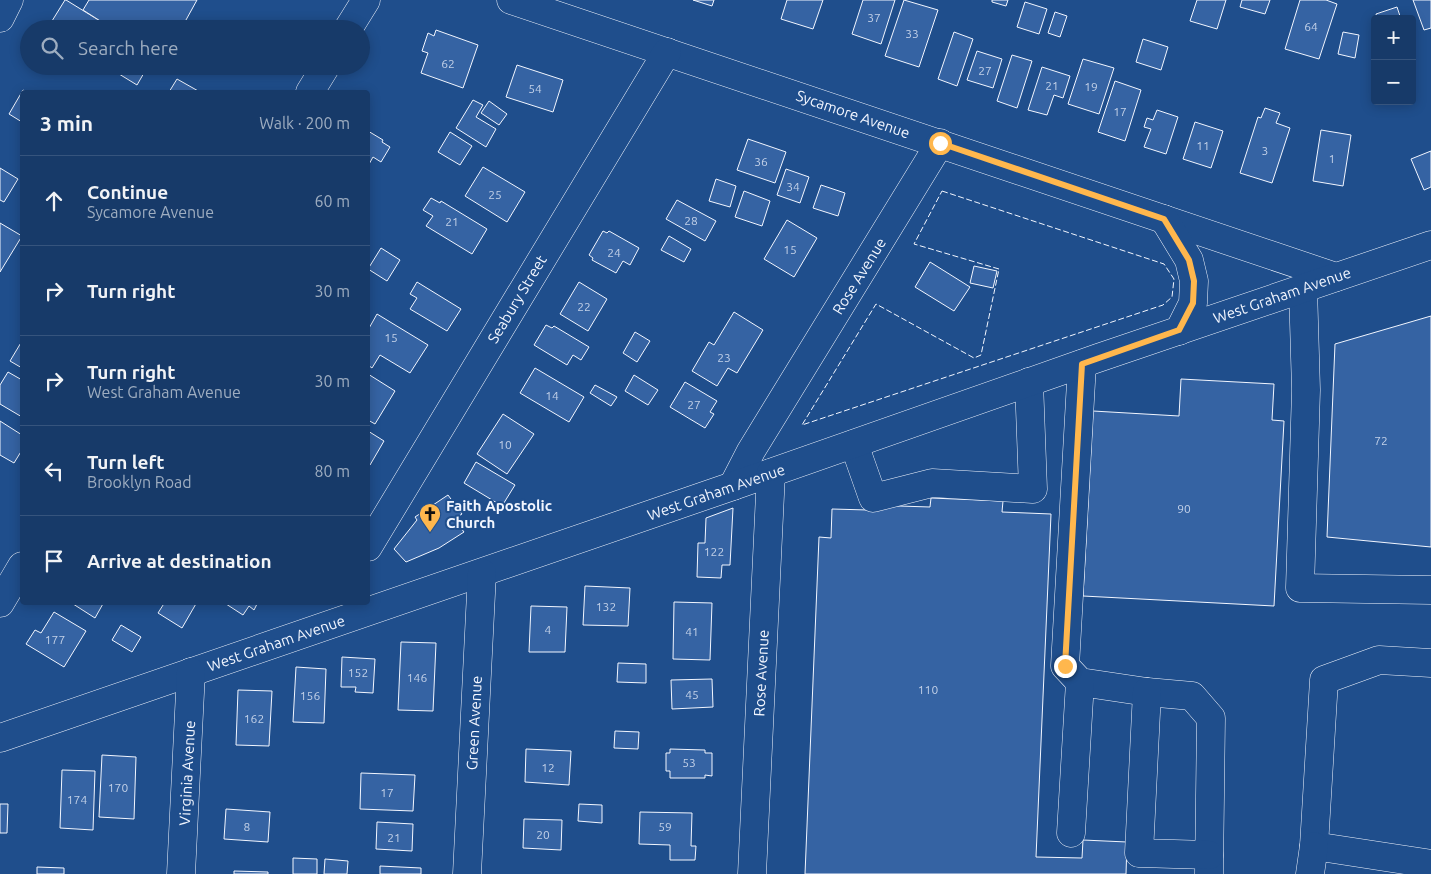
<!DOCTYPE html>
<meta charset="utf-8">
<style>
:root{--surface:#173a69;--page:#244571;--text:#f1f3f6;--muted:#9eadc0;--line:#36547d}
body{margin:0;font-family:Ubuntu,sans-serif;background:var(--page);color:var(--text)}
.controls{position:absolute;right:15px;top:15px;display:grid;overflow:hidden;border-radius:5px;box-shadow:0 2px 12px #0003}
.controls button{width:45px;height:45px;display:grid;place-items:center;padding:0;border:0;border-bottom:1px solid var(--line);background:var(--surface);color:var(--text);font:25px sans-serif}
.stop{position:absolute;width:15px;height:15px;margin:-11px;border:4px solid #ffb74d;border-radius:50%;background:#fff}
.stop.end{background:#ffb74d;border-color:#fff;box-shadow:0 1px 5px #0008}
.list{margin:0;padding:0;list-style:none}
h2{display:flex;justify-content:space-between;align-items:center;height:65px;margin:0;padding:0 20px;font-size:21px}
h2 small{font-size:16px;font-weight:400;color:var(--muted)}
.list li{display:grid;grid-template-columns:32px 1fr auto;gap:15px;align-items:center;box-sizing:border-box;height:90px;padding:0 20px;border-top:1px solid var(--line)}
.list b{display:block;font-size:19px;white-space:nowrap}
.list p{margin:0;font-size:16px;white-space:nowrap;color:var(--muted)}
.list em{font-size:16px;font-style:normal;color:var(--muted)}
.icon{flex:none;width:28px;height:28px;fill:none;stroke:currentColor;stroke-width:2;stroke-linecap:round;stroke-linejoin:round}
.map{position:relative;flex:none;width:1431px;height:874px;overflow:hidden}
.search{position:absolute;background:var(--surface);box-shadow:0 2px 12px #0003;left:20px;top:20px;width:350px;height:55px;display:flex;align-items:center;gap:12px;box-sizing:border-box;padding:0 18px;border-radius:28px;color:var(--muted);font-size:19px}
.panel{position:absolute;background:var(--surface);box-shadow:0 2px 12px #0003;left:20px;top:90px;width:350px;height:515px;border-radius:5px}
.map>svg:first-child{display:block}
</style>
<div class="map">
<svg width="1431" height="874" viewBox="0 0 1431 874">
<rect width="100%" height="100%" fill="#1f4e8c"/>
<g fill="#3563a3" stroke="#f2f6ff">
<path d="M65,0H66L113,29H47Z"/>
<path d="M89,0H197L181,29H113L83,10Z"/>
<path d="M693,0H714L712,6Z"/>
<path d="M787,0H823L813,29L781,19Z"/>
<path d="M863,0H895L881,44L852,34Z"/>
<path d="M904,0L938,10L919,67L885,56Z"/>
<path d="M992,0H1008L1006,6L992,2Z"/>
<path d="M1197,0H1226L1217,29L1190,21Z"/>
<path d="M1242,0H1270L1265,14L1240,7Z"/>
<path d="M1300,0H1326L1337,4L1319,59L1285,49Z"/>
<path d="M1413,0H1431V28L1424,30Z"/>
<path d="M1025,2L1047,9L1039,34L1017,27Z"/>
<path d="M1397,7L1401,19H1377L1376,14Z"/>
<path d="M1055,12L1067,16L1060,37L1048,33Z"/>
<path d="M436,30L478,45L463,88L421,73L428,53L422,51L428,33L434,36Z"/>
<path d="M954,32L973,39L957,86L938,79Z"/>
<path d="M1343,32L1359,35L1355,58L1338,54Z"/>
<path d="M1143,39L1168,47L1161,70L1136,62Z"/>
<path d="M977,51L1002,59L993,88L967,80Z"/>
<path d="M1012,55L1032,61L1017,108L997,101Z"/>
<path d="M1083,59L1114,68L1099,114L1068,104Z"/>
<path d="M517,65L563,80L553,112L506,97Z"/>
<path d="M106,66H148L137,85Z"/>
<path d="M1042,67L1070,76L1063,98L1054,95L1047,115L1028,110Z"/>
<path d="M177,79L200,92H169Z"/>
<path d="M1115,81L1141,90L1125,141L1098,132Z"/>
<path d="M23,90L27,92H22V122L9,114Z"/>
<path d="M473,100L483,105L476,117L496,129L486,147L456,128Z"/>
<path d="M489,101L507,114L499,125L481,113Z"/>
<path d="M1265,108L1280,113L1276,123L1290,128L1272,183L1240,173L1258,117L1261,118Z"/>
<path d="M1157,110L1178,117L1166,154L1144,147L1151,129L1144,127L1147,118L1153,120Z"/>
<path d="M1195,122L1223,131L1211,168L1183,159Z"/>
<path d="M1321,130L1351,135L1343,186L1313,181Z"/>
<path d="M368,131L383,140L382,142L390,147L381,162L373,157L368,166Z"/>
<path d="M450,132L472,146L460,165L438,152Z"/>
<path d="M748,139L786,152L775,183L737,170Z"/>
<path d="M1431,151V187L1424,190L1411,159Z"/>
<path d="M483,167L525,192L507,222L465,196Z"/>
<path d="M0,168L18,179L4,202L0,200Z"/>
<path d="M786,169L809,177L800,203L777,195Z"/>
<path d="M716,179L736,186L730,207L709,201Z"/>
<path d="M821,185L845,193L838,216L813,208Z"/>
<path d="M744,191L770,201L762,226L735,217Z"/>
<path d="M431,198L440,203L441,201L487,229L472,254L426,226L433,216L423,210Z"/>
<path d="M677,200L716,221L705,241L666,219Z"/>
<path d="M787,220L817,238L794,277L764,259Z"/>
<path d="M0,223L22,236L0,272Z"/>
<path d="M603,231L607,233L609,231L639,248L630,265L623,261L616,273L592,260L593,258L589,255Z"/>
<path d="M669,236L691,249L684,262L661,250Z"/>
<path d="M381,248L400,260L387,281L368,269Z"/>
<path d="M930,262L970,287L954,311L915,287Z"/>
<path d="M974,266L997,271L993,288L970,283Z"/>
<path d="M417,282L461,309L447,331L410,309L417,298L410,294Z"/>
<path d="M579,282L607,299L588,331L560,314Z"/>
<path d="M734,312L763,330L737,373L728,368L717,386L692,371L709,342L714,345Z"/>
<path d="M377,314L428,345L410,373L380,355L372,368L368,365V330Z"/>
<path d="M1431,316V547L1327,537L1335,344Z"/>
<path d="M546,325L552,328L554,326L589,347L581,360L573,355L567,365L534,345Z"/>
<path d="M635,332L650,341L637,362L623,353Z"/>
<path d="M22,341V368L10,361Z"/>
<path d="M535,368L584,397L569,422L520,393Z"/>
<path d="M8,372L22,380V417L0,404V385Z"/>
<path d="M368,374L395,391L375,424L368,420Z"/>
<path d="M634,375L658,390L648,405L625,391Z"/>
<path d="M1181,379L1274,384L1272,420L1284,421L1274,606L1083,596L1093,411L1179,416Z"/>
<path d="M685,382L717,401L710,412L714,414L705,428L670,407Z"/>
<path d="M595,385L617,397L611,406L590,393Z"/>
<path d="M503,414L534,434L507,474L477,454Z"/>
<path d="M0,421L22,435V450L14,463L0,455Z"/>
<path d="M368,431L384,441L370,465L368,464Z"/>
<path d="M476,462L515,485L502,506L464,483Z"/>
<path d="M448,495L462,514L454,519L464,532L439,548L406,562L394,549L417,520L415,517Z"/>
<path d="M931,498L1003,501L1002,512L1051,514L1036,857L1082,858L1083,840L1127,842L1126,874H805L819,537L831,538L832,509L868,510V505L930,507Z"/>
<path d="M733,508L730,565H722L721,578L697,577L698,543H705L706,518Z"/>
<path d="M585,586L630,588L628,626L583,625Z"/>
<path d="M70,602H104L95,618Z"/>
<path d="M165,602H197L182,628L158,613Z"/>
<path d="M223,602H258L254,610L249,606L243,615Z"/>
<path d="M674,602L712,603L710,660L673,659Z"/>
<path d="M531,606L567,607L565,652H529Z"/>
<path d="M54,612L86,631L64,667L26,644L35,630L41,633Z"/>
<path d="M121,625L141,637L132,652L112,640Z"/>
<path d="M401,642L436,643L433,711L398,710Z"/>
<path d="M342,657L375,659L373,693L355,692L356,687H341Z"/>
<path d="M618,663L646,664V683L617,682Z"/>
<path d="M296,667L326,669L324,723L293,722Z"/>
<path d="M712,679L713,707L672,709L671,680Z"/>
<path d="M238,690L272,691L269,746L236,745Z"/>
<path d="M615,731L639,732L638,749L614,748Z"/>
<path d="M526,749L571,751L569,785L525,782Z"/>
<path d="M670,749L705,750V753H712V776L705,775V778H670V771H666V753H670Z"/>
<path d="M102,755L136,757L134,819L99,817Z"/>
<path d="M62,770L95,771L93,830L60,828Z"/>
<path d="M361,773L415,775L413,811L360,809Z"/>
<path d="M0,804H8L7,833H0Z"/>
<path d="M579,804L602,805V823L578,821Z"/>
<path d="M226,809L270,812L268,842L224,839Z"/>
<path d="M640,812L692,813L691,846H696L695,860H670V845L639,844Z"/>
<path d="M524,819L562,820L561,850L523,848Z"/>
<path d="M377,822L413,824L412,851L376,849Z"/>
<path d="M293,858L317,859V874H293Z"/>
<path d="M325,859L348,861L347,874H324Z"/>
<path d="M380,866L421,868V874H380Z"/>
<path d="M37,867L64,868V874H37Z"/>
<path d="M234,871L268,872V874H234Z"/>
</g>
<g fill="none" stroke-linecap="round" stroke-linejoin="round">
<g stroke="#f2f6ff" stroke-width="29">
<g id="minor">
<path d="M511,0L1336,277"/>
<path d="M348,29L366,0"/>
<path d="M310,92L326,66"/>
<path d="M1164,219L1189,260L1194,281L1193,303L1179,331"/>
<path d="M1303,288L1306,390L1300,588L1431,590"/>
<path d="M1082,364L1065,666L1080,682L1147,692L1192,696L1211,718L1209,874"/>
<path d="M854,444L873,498L932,483L1033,489L1029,382"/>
<path d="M733,486L751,451L940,143"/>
<path d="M368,547L667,52"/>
<path d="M0,603L22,566"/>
<path d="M1431,663L1379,660L1324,680L1314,846L1431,864"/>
<path d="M1147,692L1139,853L1209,855"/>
<path d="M0,738L733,486L1098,358L1431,245"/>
<path d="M1071,833L1080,682"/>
<path d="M181,874L191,672"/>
<path d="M467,874L482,573"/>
<path d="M752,874L771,473"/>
<path d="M1310,874L1314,846"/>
</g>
</g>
<g stroke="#f2f6ff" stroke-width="29">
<path id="major" d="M0,18L9,0"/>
</g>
<use href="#minor" stroke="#1f4e8c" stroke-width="28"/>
<use href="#major" stroke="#1f4e8c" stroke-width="28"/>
<path stroke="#f2f6ff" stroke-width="1" stroke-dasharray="6 2.5" stroke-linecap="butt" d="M942,191L1164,264L1174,279L1172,297L1163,305L802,425L876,304L974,358L981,355L999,269L914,244Z"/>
</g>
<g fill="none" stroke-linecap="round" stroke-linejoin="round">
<path stroke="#ffb74d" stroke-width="6" d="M940,143L1164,219L1189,260L1194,281L1193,303L1179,330L1082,364L1065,666"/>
</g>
<defs>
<g id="church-pin" transform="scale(1.125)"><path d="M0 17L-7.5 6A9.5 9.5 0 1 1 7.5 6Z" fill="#ffb74d" stroke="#1f4e8c"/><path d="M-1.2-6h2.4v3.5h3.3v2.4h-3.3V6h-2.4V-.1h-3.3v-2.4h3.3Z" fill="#111"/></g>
</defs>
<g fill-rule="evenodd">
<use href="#church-pin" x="430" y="514"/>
</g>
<g text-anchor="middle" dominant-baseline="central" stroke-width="4" stroke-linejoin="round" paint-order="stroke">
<g font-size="12" fill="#c3d1e8">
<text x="874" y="17">37</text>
<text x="1311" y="26">64</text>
<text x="912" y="33">33</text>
<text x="448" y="63">62</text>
<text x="985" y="70">27</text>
<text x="1052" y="85">21</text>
<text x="1091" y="86">19</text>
<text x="535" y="88">54</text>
<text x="1120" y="111">17</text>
<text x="1203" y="145">11</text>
<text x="1265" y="150">3</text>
<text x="1332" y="158">1</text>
<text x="761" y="161">36</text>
<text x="793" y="186">34</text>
<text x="495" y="194">25</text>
<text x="691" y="220">28</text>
<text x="452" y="221">21</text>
<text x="790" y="249">15</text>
<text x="614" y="252">24</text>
<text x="584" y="306">22</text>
<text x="391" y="337">15</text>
<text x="724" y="357">23</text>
<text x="552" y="395">14</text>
<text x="694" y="404">27</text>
<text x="1381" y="440">72</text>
<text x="505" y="444">10</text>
<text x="1184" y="508">90</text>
<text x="714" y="551">122</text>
<text x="606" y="606">132</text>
<text x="548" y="629">4</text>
<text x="692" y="631">41</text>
<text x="55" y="639">177</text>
<text x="358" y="672">152</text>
<text x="417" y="677">146</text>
<text x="928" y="689">110</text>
<text x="692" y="694">45</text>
<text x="310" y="695">156</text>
<text x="254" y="718">162</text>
<text x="689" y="762">53</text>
<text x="548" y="767">12</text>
<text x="118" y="787">170</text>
<text x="387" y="792">17</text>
<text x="77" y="799">174</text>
<text x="247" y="826">8</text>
<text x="665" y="826">59</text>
<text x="543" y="834">20</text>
<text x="394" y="837">21</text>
</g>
<g font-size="15" fill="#f2f6ff" stroke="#1f4e8c">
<text transform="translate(853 114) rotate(19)">Sycamore Avenue</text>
<text transform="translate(859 276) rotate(-58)">Rose Avenue</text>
<text transform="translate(1282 295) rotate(-19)">West Graham Avenue</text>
<text transform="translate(517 299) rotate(-59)">Seabury Street</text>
<text transform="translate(716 492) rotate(-19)">West Graham Avenue</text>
<text transform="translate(276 643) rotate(-19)">West Graham Avenue</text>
<text transform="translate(761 673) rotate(-87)">Rose Avenue</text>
<text transform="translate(474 723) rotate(-87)">Green Avenue</text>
<text transform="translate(187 773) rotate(-87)">Virginia Avenue</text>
</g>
<g font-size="15" font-weight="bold" fill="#f2f6ff" stroke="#1f4e8c" text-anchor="start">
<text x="446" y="505">Faith Apostolic<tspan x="446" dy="17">Church</tspan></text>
</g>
</g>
</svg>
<div class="controls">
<button>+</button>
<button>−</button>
</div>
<div class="stop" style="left:940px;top:143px"></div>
<div class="stop end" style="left:1065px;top:666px"></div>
<div class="search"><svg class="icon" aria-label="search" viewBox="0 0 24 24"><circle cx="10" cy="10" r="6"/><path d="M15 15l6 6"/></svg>Search here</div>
<section class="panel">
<h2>3 min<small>Walk · 200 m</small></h2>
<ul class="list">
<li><svg class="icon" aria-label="ahead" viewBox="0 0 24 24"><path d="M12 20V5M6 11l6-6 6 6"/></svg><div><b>Continue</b><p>Sycamore Avenue</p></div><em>60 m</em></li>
<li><svg class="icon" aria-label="right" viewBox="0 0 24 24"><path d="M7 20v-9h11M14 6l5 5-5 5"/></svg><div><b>Turn right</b></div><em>30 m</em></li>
<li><svg class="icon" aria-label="right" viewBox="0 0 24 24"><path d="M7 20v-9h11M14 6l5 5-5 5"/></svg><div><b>Turn right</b><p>West Graham Avenue</p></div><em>30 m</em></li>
<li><svg class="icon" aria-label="left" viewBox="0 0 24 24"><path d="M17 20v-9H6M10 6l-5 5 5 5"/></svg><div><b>Turn left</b><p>Brooklyn Road</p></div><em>80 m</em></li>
<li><svg class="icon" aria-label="arrive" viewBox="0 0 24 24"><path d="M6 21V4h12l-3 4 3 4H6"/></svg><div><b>Arrive at destination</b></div></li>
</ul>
</section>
</div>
